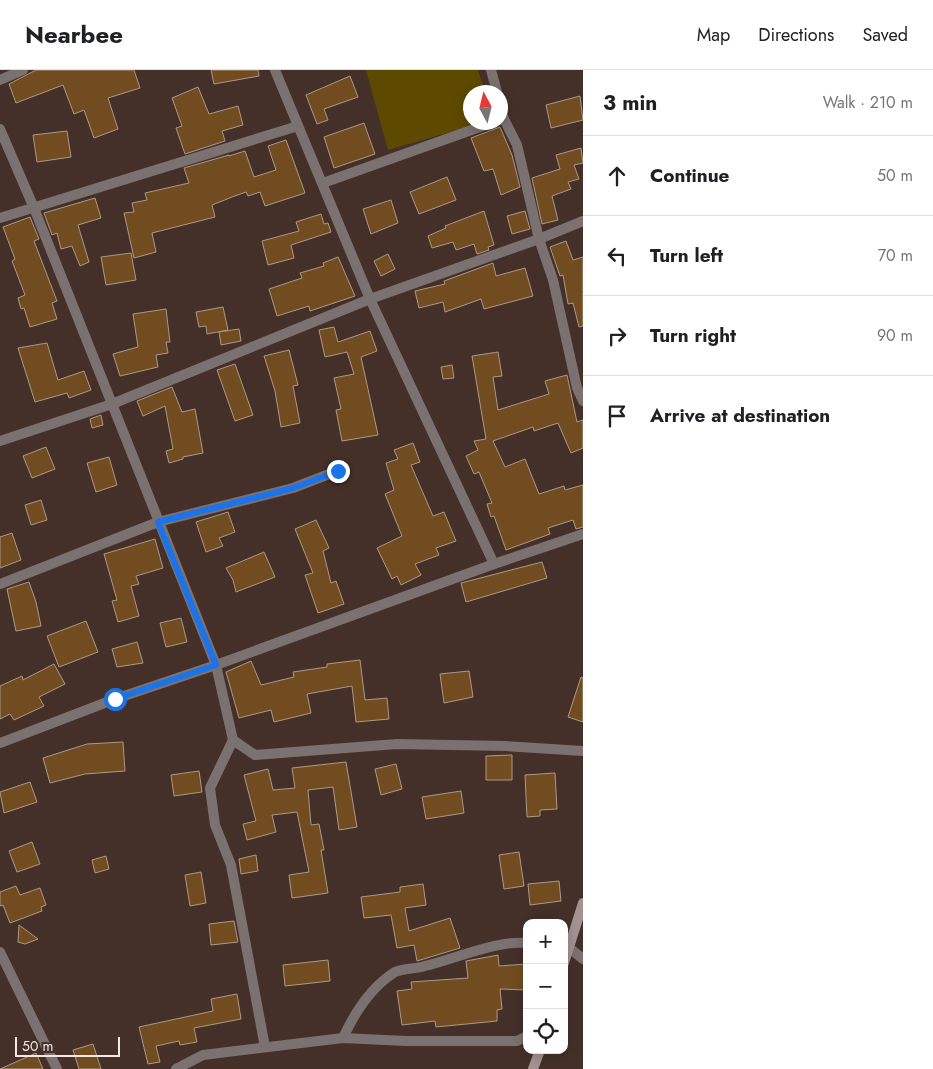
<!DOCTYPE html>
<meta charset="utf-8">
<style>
:root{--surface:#fff;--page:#f6f6f6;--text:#202124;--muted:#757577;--line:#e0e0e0}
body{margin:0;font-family:Jost,sans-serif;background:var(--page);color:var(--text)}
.controls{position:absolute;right:15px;bottom:15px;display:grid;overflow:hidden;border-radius:10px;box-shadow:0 2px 12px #0003}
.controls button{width:45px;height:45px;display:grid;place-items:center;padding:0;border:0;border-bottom:1px solid var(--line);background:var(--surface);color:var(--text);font:25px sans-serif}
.compass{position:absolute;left:463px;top:15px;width:45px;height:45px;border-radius:50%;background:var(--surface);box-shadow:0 2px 12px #0003;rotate:353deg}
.scale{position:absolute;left:15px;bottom:12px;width:105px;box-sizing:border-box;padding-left:5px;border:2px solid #f5e7e3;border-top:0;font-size:14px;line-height:18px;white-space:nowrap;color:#f5e7e3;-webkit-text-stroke:4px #443029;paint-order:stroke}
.stop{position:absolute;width:15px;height:15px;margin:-11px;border:4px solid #1a73e8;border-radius:50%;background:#fff}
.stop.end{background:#1a73e8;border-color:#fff;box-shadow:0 1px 5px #0008}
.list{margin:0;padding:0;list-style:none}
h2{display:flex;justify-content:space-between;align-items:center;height:65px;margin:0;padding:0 20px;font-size:21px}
h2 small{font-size:16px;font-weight:400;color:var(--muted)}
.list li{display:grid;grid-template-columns:32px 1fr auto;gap:15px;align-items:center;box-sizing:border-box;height:80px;padding:0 20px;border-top:1px solid var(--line)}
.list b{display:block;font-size:19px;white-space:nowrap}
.list em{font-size:16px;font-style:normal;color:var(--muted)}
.icon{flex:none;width:28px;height:28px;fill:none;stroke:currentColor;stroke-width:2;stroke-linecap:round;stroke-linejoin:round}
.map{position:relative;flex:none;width:583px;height:999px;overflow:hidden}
header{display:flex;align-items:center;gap:30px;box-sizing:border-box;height:70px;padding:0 25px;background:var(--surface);border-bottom:1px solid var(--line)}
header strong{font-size:24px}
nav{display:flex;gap:28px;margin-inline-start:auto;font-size:18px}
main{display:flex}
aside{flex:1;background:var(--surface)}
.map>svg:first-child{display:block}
</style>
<header>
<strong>Nearbee</strong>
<nav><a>Map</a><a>Directions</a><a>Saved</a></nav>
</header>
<main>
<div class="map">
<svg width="583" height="999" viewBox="0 0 583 999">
<rect width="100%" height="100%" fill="#443029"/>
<path fill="#5d4a00" d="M366,0H478L485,22H470V52L482,53L388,80Z"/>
<g fill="#724c21" stroke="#ab9988">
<path d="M36,0H134L140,18L108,28L118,59L94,68L84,40L74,44L63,15L16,33L9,14Z"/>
<path d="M211,0H258L259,6L214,14Z"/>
<path d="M350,6L358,27L324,39L328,50L317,54L306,25Z"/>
<path d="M198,17L209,44L238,36L243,55L222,61L225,71L185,84L176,58L182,56L172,28Z"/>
<path d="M580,26L583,50L551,58L546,35Z"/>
<path d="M364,53L375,84L334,98L324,67Z"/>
<path d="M500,57L512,85L520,117L501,125L493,99L484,101L471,68Z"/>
<path d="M67,61L71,87L37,92L33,65Z"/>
<path d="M286,70L305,123L265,136L260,122L248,126L246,122L232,127L212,135L215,147L152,163L156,182L134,188L124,143L134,142L132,133L147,130L145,123L189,113L184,98L229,85V86L245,81L254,107L276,100L268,76Z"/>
<path d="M581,78L583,93L574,95L579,109L568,112L571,119L552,126L558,150L542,154L532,108L560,99L556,85Z"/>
<path d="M447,107L456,130L419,144L410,122Z"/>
<path d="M95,128L101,148L78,155L89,192L80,196L72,176L61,179L57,163L52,165L44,143Z"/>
<path d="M391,130L398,153L371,164L363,139Z"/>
<path d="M484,141L494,175L488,177L489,180L477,184L474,174L456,180L453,172L432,178L428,166L446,158L445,156Z"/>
<path d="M525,141L530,159L512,164L507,146Z"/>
<path d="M321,144L324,154L328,153L331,162L291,175L294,188L268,195L262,171L299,161L296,152Z"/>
<path d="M30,147L39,169L34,171L57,231L52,233L57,249L30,257L24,238L21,239L18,228L25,225L12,191L15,189L3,157Z"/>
<path d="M566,171L573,190L583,187V256L579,257L573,233L568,234L563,205L560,206L550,177Z"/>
<path d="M131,183L136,210L106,215L101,187Z"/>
<path d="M388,184L395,199L381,206L374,191Z"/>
<path d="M338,187L355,226L310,241L309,236L277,246L269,219L302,208L300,203L324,196L323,193Z"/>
<path d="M493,193L496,206L525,198L533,226L484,239L481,229L445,242L443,232L419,238L415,221L445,214L444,211Z"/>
<path d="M223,237L228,260L207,264L206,256L199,257L196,242Z"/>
<path d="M166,239L170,272H166L168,283L156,285L158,297L120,306L113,284L138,277L133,244Z"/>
<path d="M334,257L338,272L370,261L377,281L361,287L378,365L342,371L336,340L341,339L334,308L354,304L347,282L325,287L319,260Z"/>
<path d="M239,259L241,271L221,275L219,262Z"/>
<path d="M47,273L58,310L84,301L91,320L69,328L67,323L35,332L18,278Z"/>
<path d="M289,280L298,315L293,316L300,353L281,357L275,321L264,286Z"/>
<path d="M498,282L502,306L493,307L498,340L549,324L545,311L567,305L577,352L583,350V378L571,383L558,353L534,361L533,357L493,371L505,397L525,389L539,424L564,416L565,420L583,415V457L576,459L573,450L548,458L550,464L506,480L494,446L491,447L487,434L492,433L479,402L474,404L466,386L478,380L474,371L486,369L472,286Z"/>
<path d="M235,294L253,345L235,351L217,300Z"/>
<path d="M452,295L454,308L443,309L441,297Z"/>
<path d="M172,317L182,342L195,339L203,383L183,387V389L169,393L166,381L173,379L165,336L143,346L137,331Z"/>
<path d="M101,345L103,355L92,358L90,349Z"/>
<path d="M413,373L420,392L411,395L433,446L444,442L456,471L436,478L439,485L415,494L421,505L401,515L397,506L392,509L377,478L402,466L385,424L394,420L386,393L398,389L394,380Z"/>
<path d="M46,377L55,399L32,408L23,386Z"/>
<path d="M109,387L117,415L96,422L87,393Z"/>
<path d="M41,430L47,450L31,455L25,435Z"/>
<path d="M228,442L235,462L219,468L223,476L206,482L196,452Z"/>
<path d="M316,450L329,478L323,481L331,513L336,511L344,534L318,543L305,505L313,503L295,459Z"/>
<path d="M12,463L21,490L0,498V467Z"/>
<path d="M155,469L163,498L136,506L139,514L131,516L139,546L118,552L112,531L117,530L104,484Z"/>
<path d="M264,482L275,507L236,522L233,510L226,498Z"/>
<path d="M542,492L547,508L466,532L461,513Z"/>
<path d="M29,512L36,532L41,556L16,561L7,519Z"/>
<path d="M181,548L187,572L166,577L160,553Z"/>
<path d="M86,551L98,582L59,597L47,566Z"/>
<path d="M137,572L143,593L117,597L112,579Z"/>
<path d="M360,590L365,630L387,628L389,649L356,652L352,616L307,624L311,643L274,652L271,640L239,648L226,602L251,591L261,615L294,607L293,602L327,597V594Z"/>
<path d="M54,594L65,614L39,627L44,636L14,650L10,644L0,649V616L22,606L23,610Z"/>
<path d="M469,601L473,627L444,633L440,604Z"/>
<path d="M581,607L583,608V652L568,647Z"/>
<path d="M123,672L125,701L85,704L50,713L43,688L87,674Z"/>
<path d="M512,685V710H486V686Z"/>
<path d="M346,692L357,757L339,760L333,717L308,720L311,755L319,754L324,780H321L328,823L292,828L289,805L309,802L297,742L272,745L276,762L247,770L243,754L256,751L244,705L268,699L273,720L295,718L292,698Z"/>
<path d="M396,694L402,719L381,725L375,699Z"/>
<path d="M199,701L202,722L174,726L171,705Z"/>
<path d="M555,703L557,739L540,740V746L527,747L525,705Z"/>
<path d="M30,712L37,732L4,743L0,722Z"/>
<path d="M461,721L464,743L426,749L422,727Z"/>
<path d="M32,772L40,794L17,802L9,781Z"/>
<path d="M519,782L524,816L504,819L499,785Z"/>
<path d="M256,785L258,801L241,804L239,789Z"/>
<path d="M106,786L109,799L95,803L92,790Z"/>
<path d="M201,802L206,833L190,836L185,805Z"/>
<path d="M559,811L561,831L530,835L528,814Z"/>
<path d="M423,814L426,835L405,838L409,861L450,848L460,878L417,891L414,875L397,878L391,845L364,848L361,827L400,822V817Z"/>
<path d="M16,816L20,825L40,818L46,835L41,837L42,841L10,853L3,835L0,836V822Z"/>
<path d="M234,851L238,872L211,875L209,854Z"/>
<path d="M19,855L38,869L25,874L18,872Z"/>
<path d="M498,885L499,896L527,894V905L526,920L500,919L502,939L497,940V951L436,957L435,951L402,955L397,921L412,919L411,912L468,908L466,891Z"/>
<path d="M328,890L330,911L285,916L283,895Z"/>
<path d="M237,924L241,949L194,958L197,972L180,975L179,971L156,976L160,992L148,994L139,957L213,941L211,929Z"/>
<path d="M93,974L101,999H79L73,980Z"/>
<path d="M36,983L43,999H0Z"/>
</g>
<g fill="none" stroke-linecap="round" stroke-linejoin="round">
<g stroke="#7c7171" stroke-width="10">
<path d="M275,0L370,229L494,494"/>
<path d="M491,0L497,22"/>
<path d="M0,10L23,0"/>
<path d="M500,35L504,49"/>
<path d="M500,50L504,49L517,75L539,169L553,210L577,318L583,331"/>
<path d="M0,59L34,138L216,595L233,670L255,685L397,674L505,676L583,681"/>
<path d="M323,113L494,52"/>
<path d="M0,148L298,56"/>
<path d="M0,371L112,334L370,229L539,169L583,151"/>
<path d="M0,514L158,452L293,418L337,401"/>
<path d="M233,670L210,718L215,755L231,795L265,977"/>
<path d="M0,673L115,629L216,595L494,494L583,464"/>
<path d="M564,876L568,877L583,889"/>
<path d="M0,882L57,999"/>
<path d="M343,968C354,944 371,917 395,902C403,898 416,899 425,896C455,889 497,870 527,873"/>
<path d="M176,999L203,985L343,968L406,971H517L527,966"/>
</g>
<g stroke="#a49293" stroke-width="10">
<path d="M564,893L583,833"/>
<path d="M533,999L540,980"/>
</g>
</g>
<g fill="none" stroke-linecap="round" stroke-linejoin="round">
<path stroke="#1a73e8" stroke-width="6" d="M115,629L216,595L158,452L293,418L338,401"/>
</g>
</svg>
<div class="controls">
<button>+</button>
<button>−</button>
<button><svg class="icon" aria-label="locate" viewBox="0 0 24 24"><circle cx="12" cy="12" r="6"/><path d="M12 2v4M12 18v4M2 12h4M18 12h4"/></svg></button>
</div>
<svg class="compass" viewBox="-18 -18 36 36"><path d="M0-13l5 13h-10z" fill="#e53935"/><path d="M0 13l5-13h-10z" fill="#757577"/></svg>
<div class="scale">50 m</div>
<div class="stop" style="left:115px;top:629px"></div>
<div class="stop end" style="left:338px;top:401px"></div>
</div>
<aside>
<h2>3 min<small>Walk · 210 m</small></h2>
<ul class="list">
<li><svg class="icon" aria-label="ahead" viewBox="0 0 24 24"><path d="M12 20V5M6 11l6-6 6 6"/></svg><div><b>Continue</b></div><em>50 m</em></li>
<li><svg class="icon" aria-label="left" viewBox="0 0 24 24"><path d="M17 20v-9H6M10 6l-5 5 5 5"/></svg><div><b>Turn left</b></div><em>70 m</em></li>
<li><svg class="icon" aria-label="right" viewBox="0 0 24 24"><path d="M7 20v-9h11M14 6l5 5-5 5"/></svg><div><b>Turn right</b></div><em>90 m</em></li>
<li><svg class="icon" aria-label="arrive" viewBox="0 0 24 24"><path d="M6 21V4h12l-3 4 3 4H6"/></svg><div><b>Arrive at destination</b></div></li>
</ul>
</aside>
</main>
